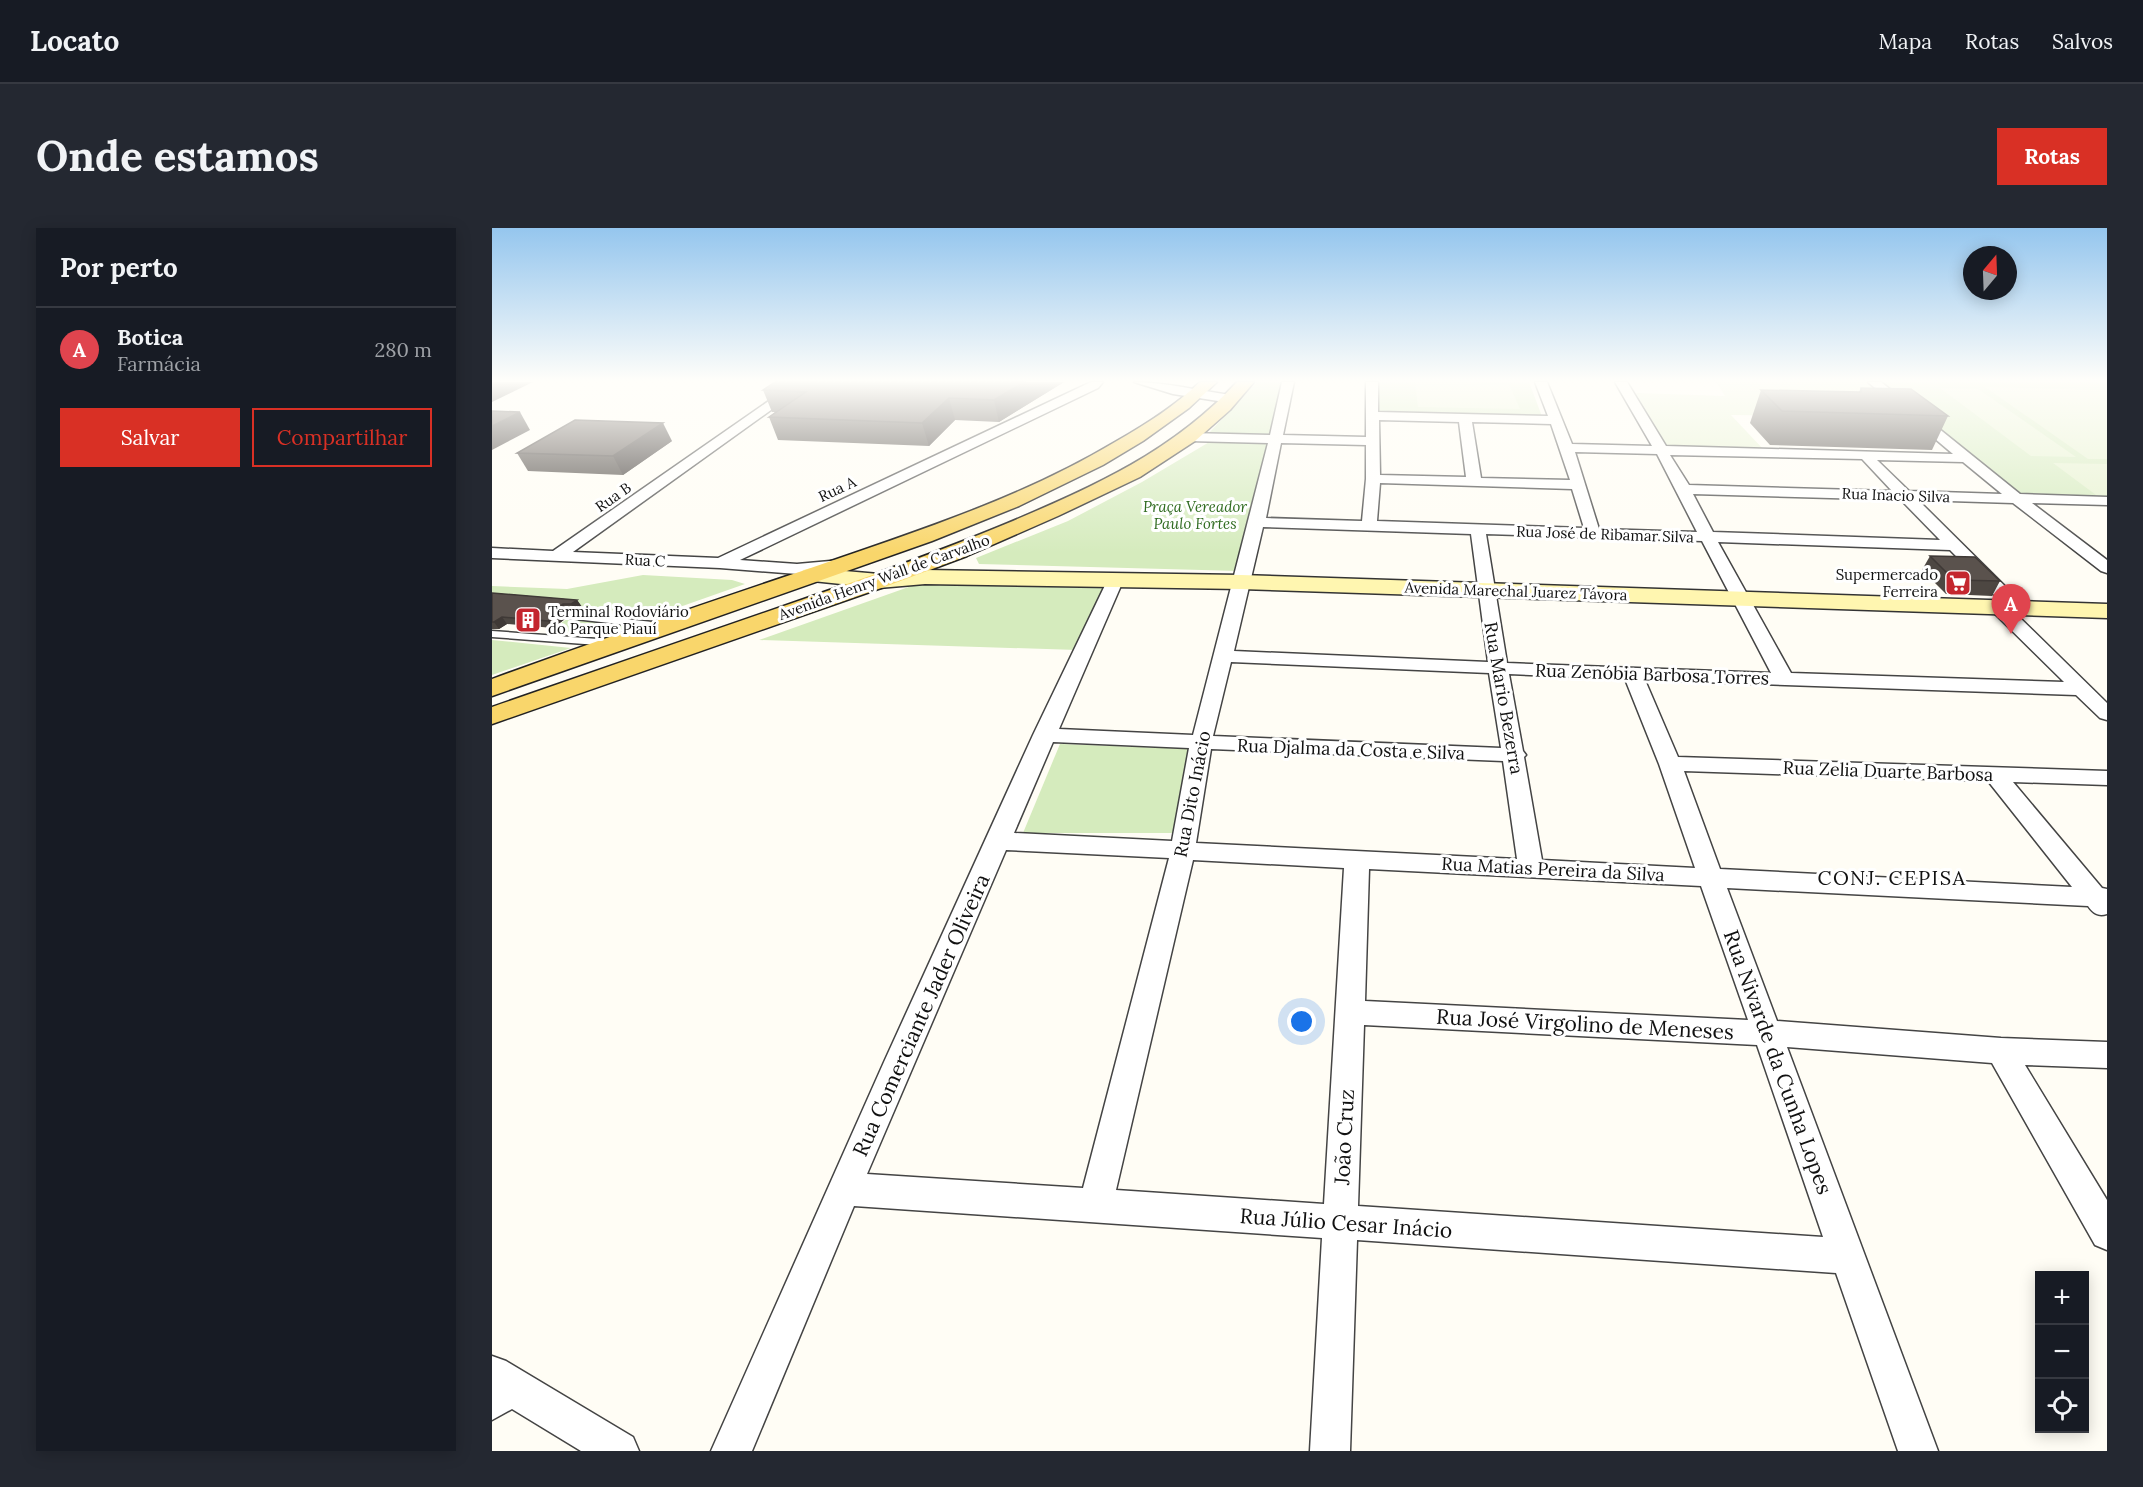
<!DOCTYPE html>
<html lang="pt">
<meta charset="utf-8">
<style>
:root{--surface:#171b24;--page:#242831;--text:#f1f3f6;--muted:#9ea1a6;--line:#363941;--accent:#d93025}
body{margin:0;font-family:Lora,serif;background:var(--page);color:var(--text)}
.controls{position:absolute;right:18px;bottom:18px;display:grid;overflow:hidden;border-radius:0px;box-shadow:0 3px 15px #0003}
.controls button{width:54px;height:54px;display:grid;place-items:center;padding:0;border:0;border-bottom:2px solid var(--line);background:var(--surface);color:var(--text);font:30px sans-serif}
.compass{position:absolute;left:1471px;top:18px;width:54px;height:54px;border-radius:50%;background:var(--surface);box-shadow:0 3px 15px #0003;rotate:19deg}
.you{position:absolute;left:810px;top:794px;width:21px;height:21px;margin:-15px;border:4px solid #fff;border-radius:50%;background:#1a73e8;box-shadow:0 0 0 9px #1a73e833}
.badge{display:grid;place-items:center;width:39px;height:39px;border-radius:50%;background:var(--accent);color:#fff;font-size:20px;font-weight:700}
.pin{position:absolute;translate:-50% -50px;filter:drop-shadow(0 2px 3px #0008)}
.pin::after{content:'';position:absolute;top:32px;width:21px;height:18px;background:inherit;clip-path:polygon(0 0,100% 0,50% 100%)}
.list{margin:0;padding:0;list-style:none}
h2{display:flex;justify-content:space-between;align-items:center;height:78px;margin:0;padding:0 24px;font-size:26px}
h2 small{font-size:20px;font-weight:400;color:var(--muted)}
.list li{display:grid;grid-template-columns:39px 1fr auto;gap:18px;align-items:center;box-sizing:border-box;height:84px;padding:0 24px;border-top:2px solid var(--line)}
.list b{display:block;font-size:22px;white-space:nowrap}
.list p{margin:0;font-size:20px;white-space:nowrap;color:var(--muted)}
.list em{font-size:20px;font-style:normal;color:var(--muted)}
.actions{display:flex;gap:12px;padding:18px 24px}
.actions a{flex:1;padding:14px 0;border:2px solid var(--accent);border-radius:0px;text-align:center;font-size:21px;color:var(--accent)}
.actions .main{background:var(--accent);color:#fff}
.icon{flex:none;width:33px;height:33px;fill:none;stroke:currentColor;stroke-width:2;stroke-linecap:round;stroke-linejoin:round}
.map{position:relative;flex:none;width:1615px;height:1223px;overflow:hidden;border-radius:0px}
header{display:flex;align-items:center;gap:36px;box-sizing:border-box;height:84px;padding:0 30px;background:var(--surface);border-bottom:2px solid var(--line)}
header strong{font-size:28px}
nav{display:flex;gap:33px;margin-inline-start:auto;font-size:21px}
.intro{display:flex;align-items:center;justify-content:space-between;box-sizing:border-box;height:144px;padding:0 36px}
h1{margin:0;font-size:42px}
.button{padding:15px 27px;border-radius:0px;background:var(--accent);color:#fff;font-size:21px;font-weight:700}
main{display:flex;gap:36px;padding:0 36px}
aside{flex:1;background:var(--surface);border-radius:0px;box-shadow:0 3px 15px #0003}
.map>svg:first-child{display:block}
</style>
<header>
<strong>Locato</strong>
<nav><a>Mapa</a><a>Rotas</a><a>Salvos</a></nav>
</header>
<div class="intro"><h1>Onde estamos</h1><a class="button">Rotas</a></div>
<main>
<aside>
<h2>Por perto<small></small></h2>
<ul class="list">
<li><span class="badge" style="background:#e0444e">A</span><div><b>Botica</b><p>Farmácia</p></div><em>280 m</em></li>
</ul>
<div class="actions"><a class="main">Salvar</a><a>Compartilhar</a></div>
</aside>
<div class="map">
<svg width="1615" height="1223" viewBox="0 0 1615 1223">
<rect width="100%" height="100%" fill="#fffdf5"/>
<g fill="#d5ebbd">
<path d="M765,154H791L780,208L716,206Z"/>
<path d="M885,154H1037L1051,191L885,187Z"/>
<path d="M1387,154H1615V268L1524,265Z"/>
<path d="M719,213L777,214L747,343L487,336L484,330L576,293L650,254Z"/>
<path d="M151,347L240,352L253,356L165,387L0,370V358L75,361Z"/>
<path d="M428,355L615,359L585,422L267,412Z"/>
<path d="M75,391L144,397L109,408L57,403Z"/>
<path d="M0,412L79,420L0,447Z"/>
<path d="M568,516L699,521L683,605H531Z"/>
</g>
<g fill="#e6f2cf">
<path d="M923,154L1017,156L1028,181L926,179Z"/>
<path d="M1224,154H1377L1421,189L1239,187L1272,222L1172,218L1144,165L1233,168Z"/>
<path d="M1493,159L1615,162V231H1596Z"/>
<path d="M1448,160L1486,161L1584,229L1539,228Z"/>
<path d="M1561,235L1615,236V267H1604Z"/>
</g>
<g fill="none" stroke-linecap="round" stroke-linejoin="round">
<g stroke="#444" stroke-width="3">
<g id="lane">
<path d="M77,385L170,395L175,398L170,401L74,390L73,388Z"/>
<path d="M0,403L119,412L124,415L119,418L0,409Z"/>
</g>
</g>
<g stroke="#444" stroke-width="3">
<g id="street">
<path d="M304,154H318L81,324L226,330L599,154H611L606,160L248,332L305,336L349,332L357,337L355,340L305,346L228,340L0,330V320L61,323Z"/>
<path d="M642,154C673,154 708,163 739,167L745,171L739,175L681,166Z"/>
<path d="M790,154H802L791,207L874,209V154H886V184L1056,188L1043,154H1055L1080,216L1160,218L1123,154H1135L1174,218L1461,226L1376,154H1389L1528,266L1615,269V277L1540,275L1615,332V345L1609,343L1521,275L1426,272L1531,376L1534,380L1531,384H1522L1615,475V492L1608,490L1584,467L1153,452L1186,529L1615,543V557L1521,554L1610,660L1615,661V686C1606,689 1601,685 1596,678L1235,660L1285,793L1509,810L1615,814V840L1533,837L1615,972V1022L1603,1017L1500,835L1295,819L1446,1223H1406L1344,1045L865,1012L858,1223H818L830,1010L362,978L260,1223H219L392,834L541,507L617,349L623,348L631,353L567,501L701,507L776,215L697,213L691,209L697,205L778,207ZM887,192L967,194L974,249L888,247ZM980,194L1059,196L1078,252L989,250ZM789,215L874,217V251L870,293L774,290ZM1083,224L1165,226L1205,304L1107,301ZM1178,227L1370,231L1400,263L1197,257ZM1385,232L1471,234L1510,266L1417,263ZM888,255L1080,261L1092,300L885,293ZM1201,266L1409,272L1448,312L1221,304ZM771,299L979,306L996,434L742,423ZM994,306L1210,313L1279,445L1015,435ZM1226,314L1458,322L1511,376H1501L1498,380L1501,384L1572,454L1299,445ZM739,434L997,445L1009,520L721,508ZM1017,446L1133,451L1167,536L1203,640L1050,632L1032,529L1034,527L1031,523ZM561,514L697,520L680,613L522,605ZM719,521L1011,533L1025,631L704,615ZM1192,543L1496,553L1580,659L1228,641ZM514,622L677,630L591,960L375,946ZM701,632L852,640L832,976L624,962ZM877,641L1209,658L1256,792L873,773ZM872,797L1265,817L1331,1009L866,978Z"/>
<path d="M0,1128L14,1133L141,1209L147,1223H89L20,1181L0,1192Z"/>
</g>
</g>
<g stroke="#333" stroke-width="3">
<path id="secondary" d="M319,340L387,346L433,342L749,347L1615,376V390L749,361L433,356L387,360L311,352L308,347L311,342Z"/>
</g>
<g stroke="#222" stroke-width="3">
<g id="primary">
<path d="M708,154H725L697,180L651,213L611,237L527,278L440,313L0,468V451C104,413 208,377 313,342C419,305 526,272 623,214C653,197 683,178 708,154Z"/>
<path d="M745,154H762L738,182L703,213L648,249L566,288L475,328L395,358L0,496V479C104,443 208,407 312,371C381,347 449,323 516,295C603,258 680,224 745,154Z"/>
</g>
</g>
<use href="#lane" fill="#fff" fill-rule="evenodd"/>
<use href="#street" fill="#fff" fill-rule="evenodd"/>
<use href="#secondary" fill="#fff6b0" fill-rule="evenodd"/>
<use href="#primary" fill="#f9d66b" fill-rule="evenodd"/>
</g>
<g fill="#4d4742">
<path d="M572,154L507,194L463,192L437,218L286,212L277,189L283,184H280L271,162Z"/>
<path d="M1369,160L1456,188L1440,222L1278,217L1258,195L1269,162L1367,164Z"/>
<path d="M180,213L131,247L36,243L25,225Z"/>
<path d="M1438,328L1508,353L1500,368L1454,366L1430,342Z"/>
<path d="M0,365L85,372L90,379L84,383H76L71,387L73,391L61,400L15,396L7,401H0Z"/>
</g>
<g fill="#3f3936">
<path d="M0,154H41L0,174Z"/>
<path d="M532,154H572L507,194L502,172Z"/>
<path d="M457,170L463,192L437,218L430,195Z"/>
<path d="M28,184L38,202L0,222V198Z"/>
<path d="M171,195L180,213L131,247L121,228Z"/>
<path d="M85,372L90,379L84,383L79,376Z"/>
<path d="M71,376L76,383L71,387L73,391L61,400L56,393Z"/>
<path d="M10,389L15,396L7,401L2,394Z"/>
</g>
<g fill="#5a524d" stroke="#3f3936" stroke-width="1.5">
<path d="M283,154H532L502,172L457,170L430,195L277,189L314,164L271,162Z"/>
<path d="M1369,160L1419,161L1456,188L1290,183L1269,162L1369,164Z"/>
<path d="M0,183L28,184L0,198Z"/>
<path d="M83,192L171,195L121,228L25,225Z"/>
<path d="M1438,328L1483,329L1508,353L1462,352Z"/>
<path d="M0,365L85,372L79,376H71L66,380L68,384L56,393L10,389L2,394H0Z"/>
</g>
<linearGradient id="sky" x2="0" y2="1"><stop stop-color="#95c6ee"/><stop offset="0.47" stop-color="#fffefa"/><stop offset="1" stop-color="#fffefa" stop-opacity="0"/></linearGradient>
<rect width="1615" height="325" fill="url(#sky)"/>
<defs>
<g id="supermarket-square" transform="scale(1.35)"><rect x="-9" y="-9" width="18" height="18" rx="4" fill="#c4262e" stroke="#fff"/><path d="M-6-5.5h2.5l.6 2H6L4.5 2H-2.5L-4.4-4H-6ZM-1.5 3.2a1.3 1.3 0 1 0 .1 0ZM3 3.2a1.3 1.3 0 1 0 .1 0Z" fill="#fff"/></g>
<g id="building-square" transform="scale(1.35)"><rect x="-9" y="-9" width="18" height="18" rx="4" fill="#c4262e" stroke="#fff"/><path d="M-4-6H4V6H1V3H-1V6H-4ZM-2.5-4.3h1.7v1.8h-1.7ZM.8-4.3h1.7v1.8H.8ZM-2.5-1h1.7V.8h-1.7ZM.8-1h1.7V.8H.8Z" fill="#fff"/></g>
</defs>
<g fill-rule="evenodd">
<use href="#supermarket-square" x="1466" y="355"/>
<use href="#building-square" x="36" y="392"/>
</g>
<g text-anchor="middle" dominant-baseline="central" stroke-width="6" stroke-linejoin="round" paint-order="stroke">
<g font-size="15" fill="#111" stroke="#fff">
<text transform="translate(345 261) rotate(-25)">Rua A</text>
<text transform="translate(1404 267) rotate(2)">Rua Inacio Silva</text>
<text transform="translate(121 269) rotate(-35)">Rua B</text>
<text transform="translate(1113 306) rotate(2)">Rua José de Ribamar Silva</text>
<text transform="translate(153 332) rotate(3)">Rua C</text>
<text transform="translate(392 349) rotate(-20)">Avenida Henry Wall de Carvalho</text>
<text transform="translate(1024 363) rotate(2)">Avenida Marechal Juarez Távora</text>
</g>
<g font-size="15" font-style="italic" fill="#2f6b1f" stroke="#fff">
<text x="703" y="278">Praça Vereador<tspan x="703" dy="17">Paulo Fortes</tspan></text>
</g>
<g font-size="15" fill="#111" stroke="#fff" text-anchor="end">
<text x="1446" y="346">Supermercado<tspan x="1446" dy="17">Ferreira</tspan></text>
<text x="56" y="383" text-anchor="start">Terminal Rodoviário<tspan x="56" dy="17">do Parque Piauí</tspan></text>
</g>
<g font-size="18" fill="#111" stroke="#fff">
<text transform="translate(1160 446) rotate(2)">Rua Zenóbia Barbosa Torres</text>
<text transform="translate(1012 470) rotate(80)">Rua Mario Bezerra</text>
<text transform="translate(859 521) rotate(2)">Rua Djalma da Costa e Silva</text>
<text transform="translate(1396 543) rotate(2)">Rua Zelia Duarte Barbosa</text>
<text transform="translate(700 566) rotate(-79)">Rua Dito Inácio</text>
<text transform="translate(1061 641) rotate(3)">Rua Matias Pereira da Silva</text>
</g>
<g font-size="20" letter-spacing="1.5" fill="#111" stroke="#fff">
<text x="1400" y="649">CONJ. CEPISA</text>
</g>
<g font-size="21" fill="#111" stroke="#fff">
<text transform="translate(429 787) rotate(-66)">Rua Comerciante Jader Oliveira</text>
<text transform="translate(1093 796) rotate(3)">Rua José Virgolino de Meneses</text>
<text transform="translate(1286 834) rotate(70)">Rua Nivarde da Cunha Lopes</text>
<text transform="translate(852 909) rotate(-87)">João Cruz</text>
<text transform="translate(854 995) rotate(4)">Rua Júlio Cesar Inácio</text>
</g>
</g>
</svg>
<div class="controls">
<button>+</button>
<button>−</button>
<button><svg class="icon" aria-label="locate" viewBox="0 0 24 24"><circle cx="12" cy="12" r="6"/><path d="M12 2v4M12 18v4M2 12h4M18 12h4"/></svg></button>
</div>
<svg class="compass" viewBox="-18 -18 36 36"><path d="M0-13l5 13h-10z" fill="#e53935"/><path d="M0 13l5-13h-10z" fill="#9ea1a6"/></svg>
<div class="you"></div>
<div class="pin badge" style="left:1519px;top:406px;background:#e0444e">A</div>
</div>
</main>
